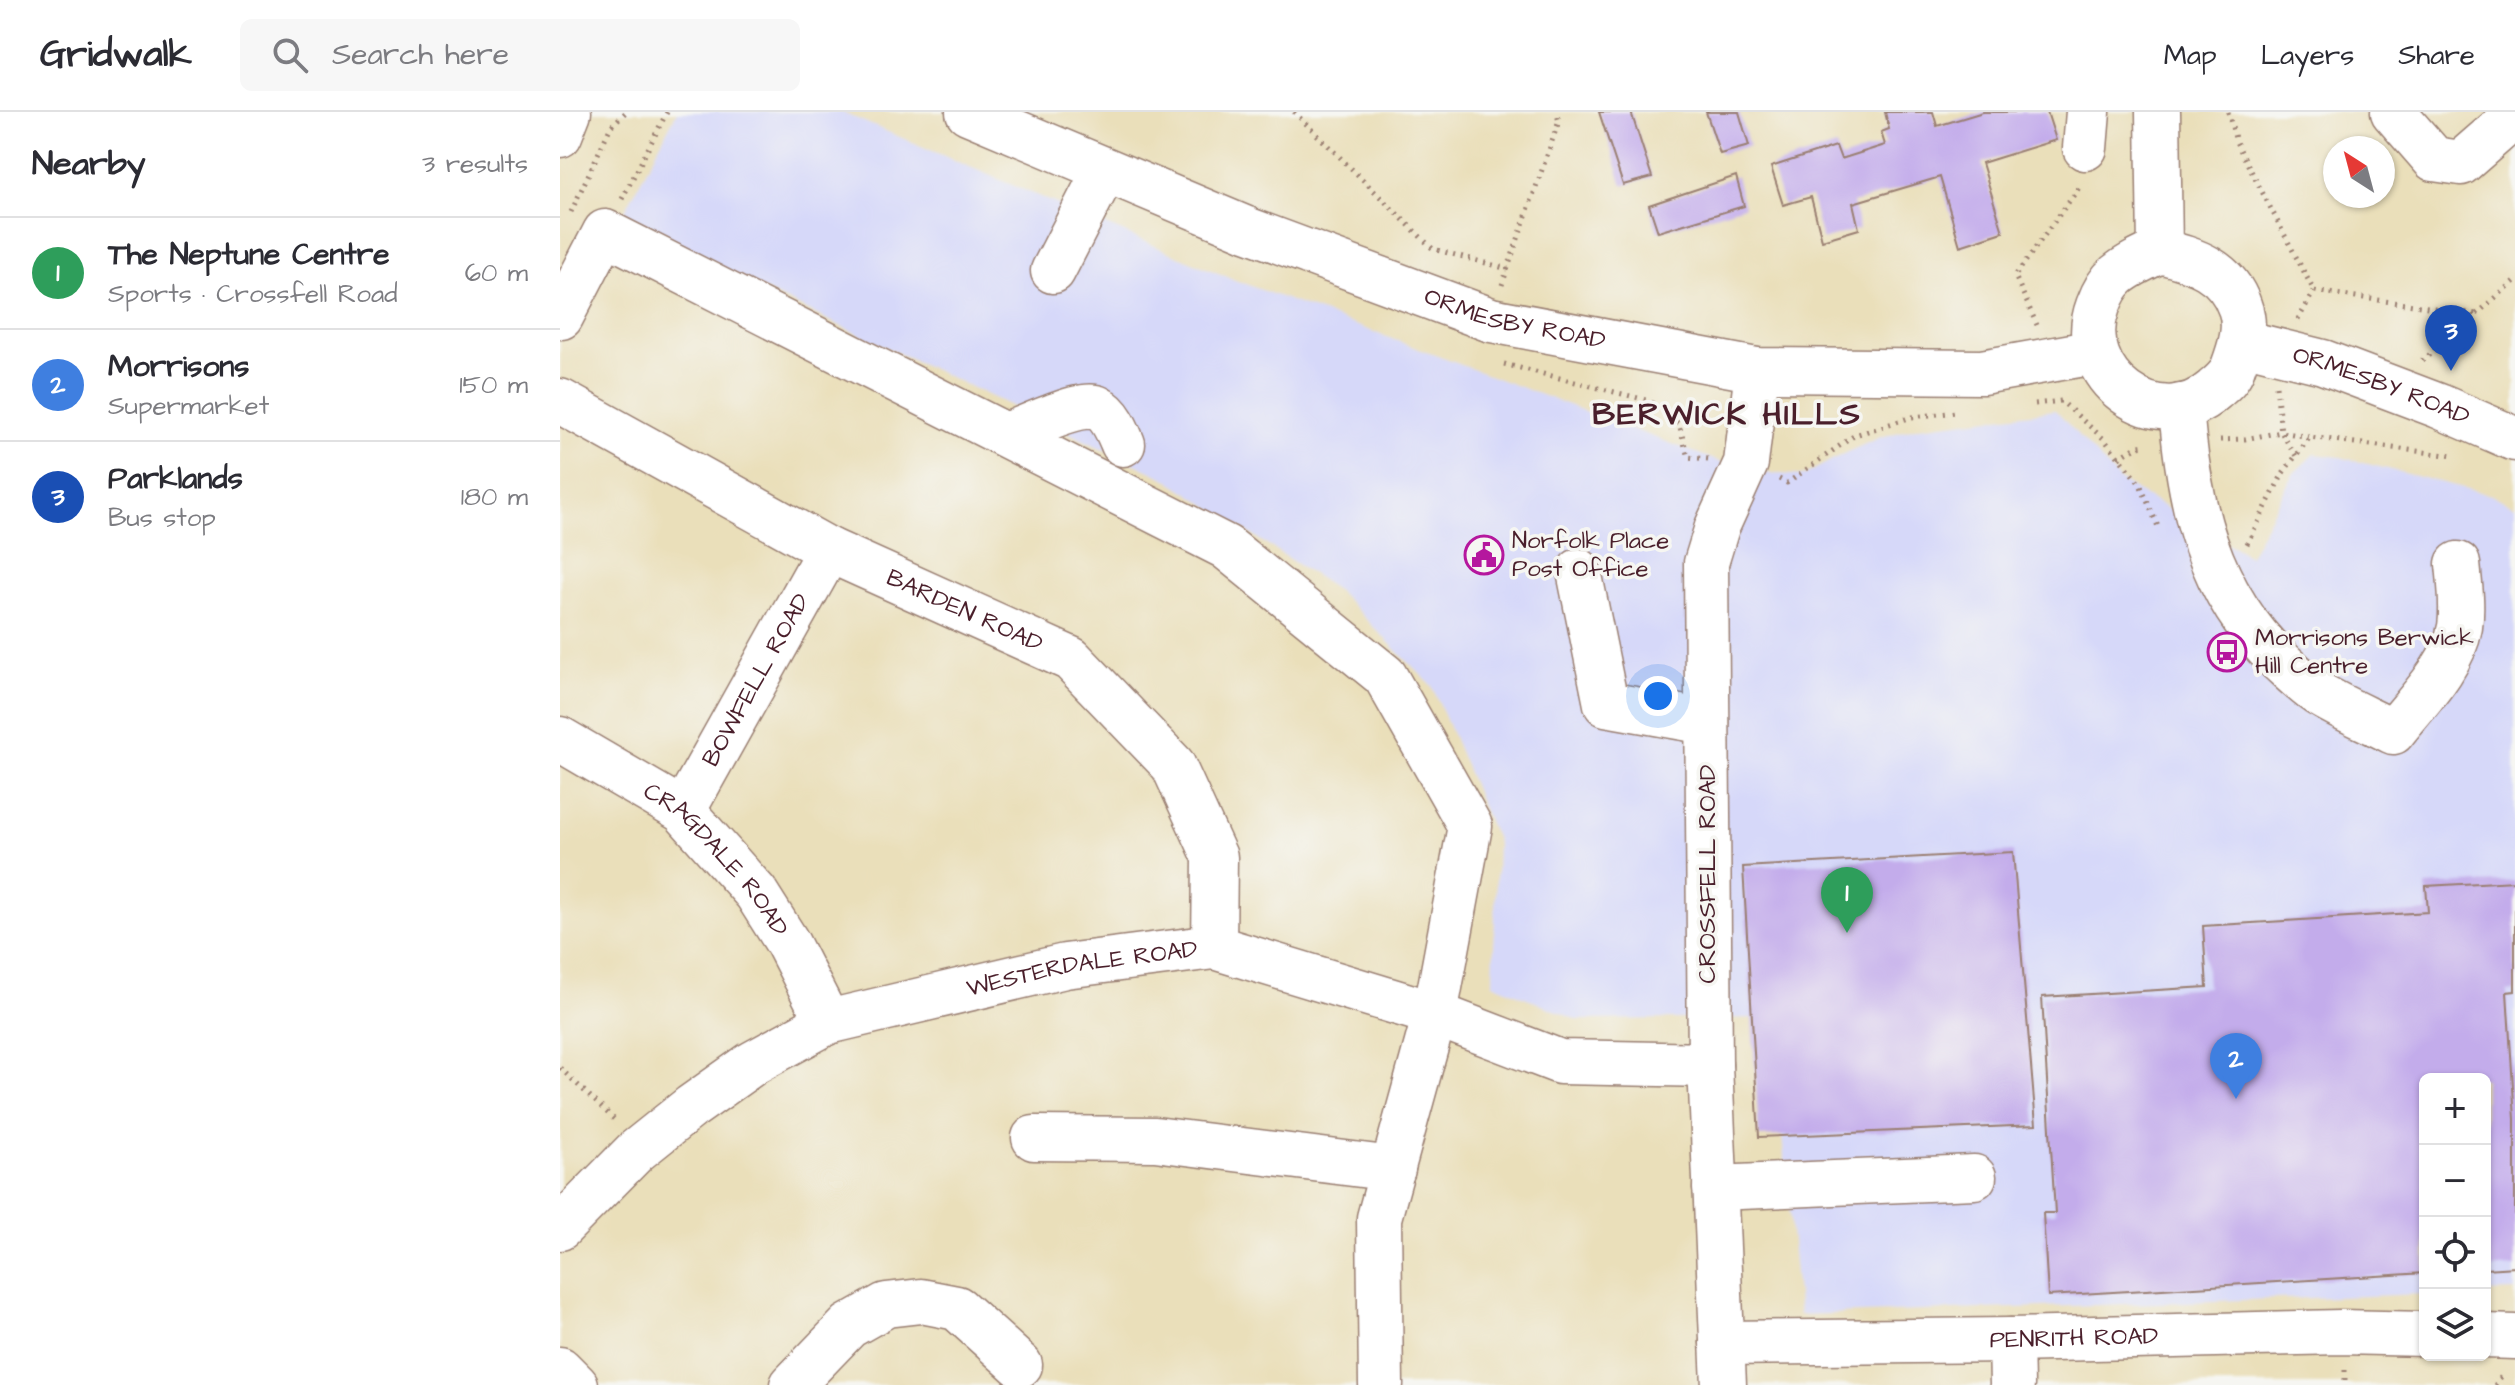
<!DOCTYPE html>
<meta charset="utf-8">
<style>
:root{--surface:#fff;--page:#f7f7f7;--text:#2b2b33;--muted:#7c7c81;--line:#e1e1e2;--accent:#111827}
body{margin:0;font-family:"Architects Daughter",sans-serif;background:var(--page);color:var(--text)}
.controls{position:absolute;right:24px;bottom:24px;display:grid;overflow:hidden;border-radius:12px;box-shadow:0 2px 6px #0004}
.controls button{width:72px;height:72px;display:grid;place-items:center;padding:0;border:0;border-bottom:2px solid var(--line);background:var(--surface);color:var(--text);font:40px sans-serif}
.compass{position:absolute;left:1763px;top:24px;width:72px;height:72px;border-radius:50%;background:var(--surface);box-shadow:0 2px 6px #0004;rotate:324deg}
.you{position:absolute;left:1098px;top:584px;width:28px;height:28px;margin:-20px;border:6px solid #fff;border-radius:50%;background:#1a73e8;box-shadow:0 0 0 12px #1a73e833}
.badge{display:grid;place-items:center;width:52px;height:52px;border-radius:50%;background:var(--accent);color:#fff;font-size:26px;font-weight:700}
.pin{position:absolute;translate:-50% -66px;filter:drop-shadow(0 2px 4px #0008)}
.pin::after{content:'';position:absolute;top:42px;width:28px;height:24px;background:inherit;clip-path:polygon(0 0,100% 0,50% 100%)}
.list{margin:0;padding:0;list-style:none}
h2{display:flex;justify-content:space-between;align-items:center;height:104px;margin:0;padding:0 32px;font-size:34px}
h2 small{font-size:26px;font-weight:400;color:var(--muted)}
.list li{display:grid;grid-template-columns:52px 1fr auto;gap:24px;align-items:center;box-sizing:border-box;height:112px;padding:0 32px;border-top:2px solid var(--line)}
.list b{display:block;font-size:30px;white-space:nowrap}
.list p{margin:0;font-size:26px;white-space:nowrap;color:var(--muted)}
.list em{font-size:26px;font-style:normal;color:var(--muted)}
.icon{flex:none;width:44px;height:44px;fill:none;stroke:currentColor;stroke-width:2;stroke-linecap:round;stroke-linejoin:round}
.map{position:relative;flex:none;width:1955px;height:1273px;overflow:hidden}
header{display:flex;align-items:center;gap:48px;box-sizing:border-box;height:112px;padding:0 40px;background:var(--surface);border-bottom:2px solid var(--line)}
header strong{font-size:38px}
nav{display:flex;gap:44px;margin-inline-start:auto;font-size:28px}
.search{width:560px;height:72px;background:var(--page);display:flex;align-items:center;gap:20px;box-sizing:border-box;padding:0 28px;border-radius:12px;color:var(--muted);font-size:30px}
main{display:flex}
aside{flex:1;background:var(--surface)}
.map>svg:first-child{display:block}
</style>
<header>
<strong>Gridwalk</strong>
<div class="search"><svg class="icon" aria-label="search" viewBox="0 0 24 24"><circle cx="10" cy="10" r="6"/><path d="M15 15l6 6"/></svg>Search here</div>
<nav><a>Map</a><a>Layers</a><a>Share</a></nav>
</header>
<main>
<aside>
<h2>Nearby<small>3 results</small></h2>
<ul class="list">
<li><span class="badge" style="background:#2e9e5b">1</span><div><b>The Neptune Centre</b><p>Sports · Crossfell Road</p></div><em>60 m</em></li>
<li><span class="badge" style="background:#3f7fe0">2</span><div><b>Morrisons</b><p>Supermarket</p></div><em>150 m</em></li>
<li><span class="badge" style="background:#1a4fb4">3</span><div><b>Parklands</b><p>Bus stop</p></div><em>180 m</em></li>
</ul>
</aside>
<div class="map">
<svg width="1955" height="1273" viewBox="0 0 1955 1273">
<rect width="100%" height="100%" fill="#f6f6f2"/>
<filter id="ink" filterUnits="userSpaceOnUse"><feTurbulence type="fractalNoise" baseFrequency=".0125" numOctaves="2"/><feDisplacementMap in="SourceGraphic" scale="16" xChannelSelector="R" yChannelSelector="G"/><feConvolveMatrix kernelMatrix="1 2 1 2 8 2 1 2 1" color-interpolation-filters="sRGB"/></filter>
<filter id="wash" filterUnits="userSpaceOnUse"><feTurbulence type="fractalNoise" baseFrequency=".006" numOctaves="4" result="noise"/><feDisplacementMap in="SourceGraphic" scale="32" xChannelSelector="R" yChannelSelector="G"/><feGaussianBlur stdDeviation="1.8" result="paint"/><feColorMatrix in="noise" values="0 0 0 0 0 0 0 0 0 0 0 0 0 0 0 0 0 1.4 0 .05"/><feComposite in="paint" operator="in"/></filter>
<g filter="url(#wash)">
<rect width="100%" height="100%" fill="#eadfba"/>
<path fill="#d6d8f9" d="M117,0H281L672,167L1184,359L1243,364L1283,342L1321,325L1359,315L1495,298L1560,369L1689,444L1734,361L1754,342L1780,345L1931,383L1955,394V1179L1925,1180V967H1865V1182L1239,1203L1211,906L1017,908L933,871L937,730L872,574L778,479L607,367L59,110Z"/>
<g id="blocks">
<g fill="#c3aceb">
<path d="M1039,0H1071L1092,65L1063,73Z"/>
<path d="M1146,0H1179L1189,34L1160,42Z"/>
<path d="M1325,0H1373L1377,14L1423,0H1487L1496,28L1422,51L1443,120L1400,134L1380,65L1293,91L1299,117L1262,128L1251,85L1223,93L1211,55L1276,34L1281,47L1325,33L1321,20L1329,17Z"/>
<path d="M1176,64L1184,94L1098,120L1089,93Z"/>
<path d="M1453,740L1476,1013L1199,1025L1183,755Z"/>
<path d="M1955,769V879L1947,880L1955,1007V1155L1925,1157V967H1865V1161L1488,1184L1483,1101H1495L1482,885L1647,875L1643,814L1868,800L1866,774Z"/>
</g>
</g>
</g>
<g filter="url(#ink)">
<use href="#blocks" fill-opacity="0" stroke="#9a7f72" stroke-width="2"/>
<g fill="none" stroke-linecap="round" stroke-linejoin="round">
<g stroke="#9a7f72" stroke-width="47">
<g id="minor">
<path id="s1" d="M408,0L689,118L931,208L1197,258L1422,260L1535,240"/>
<path d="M1598,0L1600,139"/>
<path d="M1833,0L1874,47L1901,51L1955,4"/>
<path d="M0,23L9,0"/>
<path d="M1525,36L1528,0"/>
<path d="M1600,139C1635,148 1667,157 1680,196C1687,215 1680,236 1673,255C1670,265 1662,271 1654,278C1598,328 1512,263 1538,194C1542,183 1548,171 1557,163C1569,153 1585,146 1600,139Z"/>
<path d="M493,159L545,58"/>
<path d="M1,205L45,120L666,435L825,564L910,714L875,902L819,1106L821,1273"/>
<path id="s2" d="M1682,230L1763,250L1879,294L1955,327"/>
<path id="s3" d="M0,289L269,438L511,547L613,653L655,745L654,835"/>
<path d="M1621,294C1628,391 1647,479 1720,549C1732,560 1744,572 1757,581C1781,596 1808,607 1833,620C1857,589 1893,555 1900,515C1903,494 1900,472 1898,452"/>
<path d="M447,323C465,316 522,288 538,296C551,302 558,320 563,332"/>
<path d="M1019,459L1046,592L1147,610"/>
<path id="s4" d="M0,627L123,699L196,781L227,830L268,910"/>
<path id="s5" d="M123,699L269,438"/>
<path d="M474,1026L595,1027L833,1057"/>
<path d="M1155,1076L1414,1065"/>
<path id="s6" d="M0,1116L76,1039L131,995L193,951L268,910L505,854L654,835L875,902L1000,950L1150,953"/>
<path d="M1925,1224L1955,1225"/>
<path d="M1451,1228L1452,1273"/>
<path id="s7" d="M1162,1231L1451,1228L1781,1220L1865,1222"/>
<path d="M0,1257L16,1273"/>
<path d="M232,1273L289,1214L326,1193L361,1189L397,1196L460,1253"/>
<path d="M1164,1273L1150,953L1146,451L1157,415L1186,351L1197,258"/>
</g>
</g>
<g stroke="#9a7f72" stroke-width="5" stroke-dasharray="2 6" stroke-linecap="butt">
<path d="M734,0L873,137L948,157"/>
<path d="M1668,0L1676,30L1754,179L1917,202"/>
<path d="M62,87L107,0"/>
<path d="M11,100L51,14L66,0"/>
<path d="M942,173L999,9L996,0"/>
<path d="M1738,208L1754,179"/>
<path d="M1477,213L1455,164L1521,73"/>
<path d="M1862,249L1955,169"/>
<path d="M944,252L1090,289L1119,312L1128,345L1149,347"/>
<path d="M1716,274L1721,320L1736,344"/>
<path d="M1475,292L1501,289L1544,327L1580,372L1599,417"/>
<path d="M1660,328L1685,327L1721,320L1749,325"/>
<path d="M1559,346L1578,334L1587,333"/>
<path d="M1219,367L1227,371L1295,323L1352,305L1397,300"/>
<path d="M1687,432L1723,361L1750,325L1894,344"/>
<path d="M0,956L56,1009"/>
<path d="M1785,1258V1273"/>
<path d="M1935,1273L1944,1261"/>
</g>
<use href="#minor" stroke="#fff" stroke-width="44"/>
</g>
</g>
<defs>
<g id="civic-ring" transform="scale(2)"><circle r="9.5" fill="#f6f6f2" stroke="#b5179e" stroke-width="1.5"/><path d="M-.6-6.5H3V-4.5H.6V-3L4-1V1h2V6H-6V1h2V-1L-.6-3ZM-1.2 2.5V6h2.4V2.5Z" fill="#b5179e"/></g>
<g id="bus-ring" transform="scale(2)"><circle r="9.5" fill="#f6f6f2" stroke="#b5179e" stroke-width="1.5"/><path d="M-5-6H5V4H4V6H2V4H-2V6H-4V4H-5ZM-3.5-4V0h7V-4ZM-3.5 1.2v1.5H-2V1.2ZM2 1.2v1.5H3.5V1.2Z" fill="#b5179e"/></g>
</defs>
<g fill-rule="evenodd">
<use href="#civic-ring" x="924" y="443"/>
<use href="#bus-ring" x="1667" y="540"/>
</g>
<g text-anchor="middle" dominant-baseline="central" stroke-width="7" stroke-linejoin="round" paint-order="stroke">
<g font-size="24" fill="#4a1f2b" stroke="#f6f6f2">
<text stroke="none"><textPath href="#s1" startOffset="586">ORMESBY ROAD</textPath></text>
<text stroke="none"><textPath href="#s2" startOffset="146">ORMESBY ROAD</textPath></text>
<text stroke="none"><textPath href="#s3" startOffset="456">BARDEN ROAD</textPath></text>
<text stroke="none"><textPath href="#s5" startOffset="150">BOWFELL ROAD</textPath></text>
<text stroke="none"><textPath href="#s4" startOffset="200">CRAGDALE ROAD</textPath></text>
<text transform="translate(1148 762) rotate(-90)">CROSSFELL ROAD</text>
<text stroke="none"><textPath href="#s6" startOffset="600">WESTERDALE ROAD</textPath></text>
<text stroke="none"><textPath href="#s7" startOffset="352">PENRITH ROAD</textPath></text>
</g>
<g font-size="24" fill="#4a1f2b" stroke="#f6f6f2" text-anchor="start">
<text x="952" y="429">Norfolk Place<tspan x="952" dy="28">Post Office</tspan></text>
<text x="1695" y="526">Morrisons Berwick<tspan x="1695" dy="28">Hill Centre</tspan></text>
</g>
<g font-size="32" font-weight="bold" letter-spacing="2" fill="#4a1f2b" stroke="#f6f6f2">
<text x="1167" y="302">BERWICK HILLS</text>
</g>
</g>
</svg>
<div class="controls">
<button>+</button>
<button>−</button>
<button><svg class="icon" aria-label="locate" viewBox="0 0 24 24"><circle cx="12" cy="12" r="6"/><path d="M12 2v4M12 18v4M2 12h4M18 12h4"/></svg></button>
<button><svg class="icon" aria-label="layers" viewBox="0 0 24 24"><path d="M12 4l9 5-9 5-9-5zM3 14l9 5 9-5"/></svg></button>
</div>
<svg class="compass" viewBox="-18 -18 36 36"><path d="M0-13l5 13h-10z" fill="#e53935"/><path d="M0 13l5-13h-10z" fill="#7c7c81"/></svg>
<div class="you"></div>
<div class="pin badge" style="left:1287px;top:821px;background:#2e9e5b">1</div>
<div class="pin badge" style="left:1676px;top:987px;background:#3f7fe0">2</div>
<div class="pin badge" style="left:1891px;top:259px;background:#1a4fb4">3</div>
</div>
</main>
